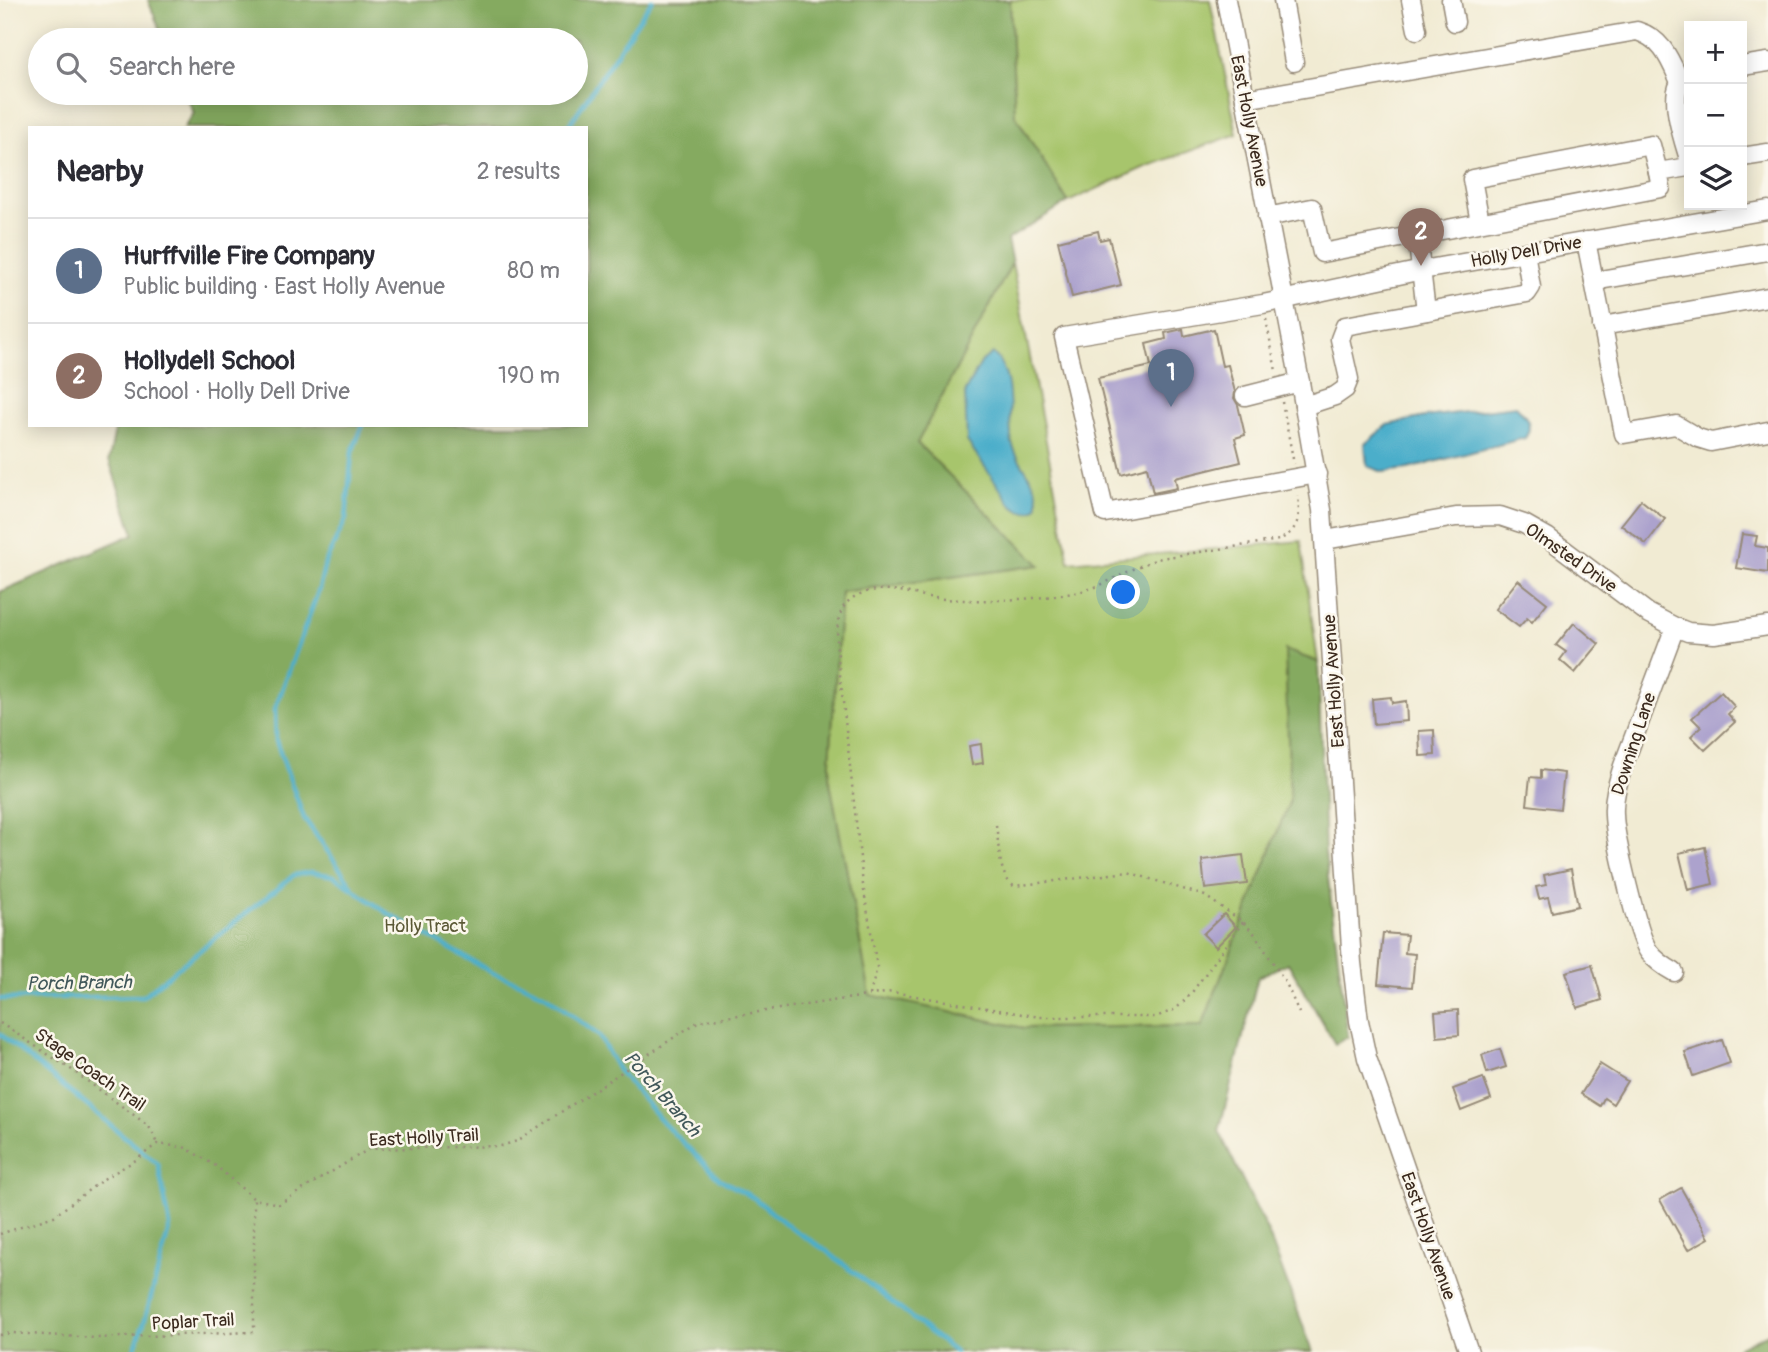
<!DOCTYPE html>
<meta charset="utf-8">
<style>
:root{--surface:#fff;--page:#f7f7f7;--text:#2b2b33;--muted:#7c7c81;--line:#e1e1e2;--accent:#d1495b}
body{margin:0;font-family:Pangolin,sans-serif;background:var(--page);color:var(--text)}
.controls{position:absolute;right:21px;top:21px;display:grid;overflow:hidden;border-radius:0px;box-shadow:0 4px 18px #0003}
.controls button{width:63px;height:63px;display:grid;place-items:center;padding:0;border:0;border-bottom:2px solid var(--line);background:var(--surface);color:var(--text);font:35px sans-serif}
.you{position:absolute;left:1124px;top:593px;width:24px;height:24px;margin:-18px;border:5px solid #fff;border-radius:50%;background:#1a73e8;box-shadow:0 0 0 10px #1a73e833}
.badge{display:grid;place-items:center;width:46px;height:46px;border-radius:50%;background:var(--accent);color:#fff;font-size:23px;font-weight:700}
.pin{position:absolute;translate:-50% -58px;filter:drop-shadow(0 2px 4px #0008)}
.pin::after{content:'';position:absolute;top:37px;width:24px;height:21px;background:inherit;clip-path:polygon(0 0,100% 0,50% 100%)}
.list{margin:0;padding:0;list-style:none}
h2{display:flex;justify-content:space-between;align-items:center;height:91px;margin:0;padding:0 28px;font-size:30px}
h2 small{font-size:23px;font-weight:400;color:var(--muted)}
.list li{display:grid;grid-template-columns:46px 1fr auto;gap:21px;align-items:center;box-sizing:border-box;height:105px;padding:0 28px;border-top:2px solid var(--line)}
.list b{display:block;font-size:26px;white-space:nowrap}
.list p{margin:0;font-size:23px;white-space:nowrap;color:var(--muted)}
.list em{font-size:23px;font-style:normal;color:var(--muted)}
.icon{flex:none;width:38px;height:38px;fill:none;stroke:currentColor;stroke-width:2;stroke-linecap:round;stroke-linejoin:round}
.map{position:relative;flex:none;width:1768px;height:1352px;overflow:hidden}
.search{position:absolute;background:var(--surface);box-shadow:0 4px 18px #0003;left:28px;top:28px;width:560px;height:77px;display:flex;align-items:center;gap:18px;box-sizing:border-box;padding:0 24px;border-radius:38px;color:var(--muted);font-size:26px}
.panel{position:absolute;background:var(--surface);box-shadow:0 4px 18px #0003;left:28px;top:126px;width:560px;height:301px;border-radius:0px}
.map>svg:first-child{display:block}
</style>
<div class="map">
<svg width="1768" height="1352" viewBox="0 0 1768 1352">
<rect width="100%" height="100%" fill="#fbf7ec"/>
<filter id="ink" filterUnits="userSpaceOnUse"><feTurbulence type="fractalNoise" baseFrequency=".0143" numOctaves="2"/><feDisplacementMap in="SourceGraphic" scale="14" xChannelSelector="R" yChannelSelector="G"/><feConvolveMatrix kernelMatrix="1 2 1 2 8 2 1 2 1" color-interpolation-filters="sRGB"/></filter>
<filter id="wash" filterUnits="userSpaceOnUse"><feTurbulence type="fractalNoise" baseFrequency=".00686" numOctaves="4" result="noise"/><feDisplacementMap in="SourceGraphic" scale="28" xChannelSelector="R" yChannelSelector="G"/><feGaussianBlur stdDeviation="1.57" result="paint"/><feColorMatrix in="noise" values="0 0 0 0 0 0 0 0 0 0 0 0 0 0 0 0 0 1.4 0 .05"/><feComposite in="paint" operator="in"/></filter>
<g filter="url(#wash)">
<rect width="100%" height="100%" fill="#f1ebd3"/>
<g fill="#a7c56c" stroke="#717845" stroke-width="2">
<path d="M1010,0H1210L1237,134L1143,168L1068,202L1015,115Z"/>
<path d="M1012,263L1069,562L1301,541L1318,662L1286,651L1290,800L1202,1026L1024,1028L870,995L829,777L841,592L1039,565L917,443Z"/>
</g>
<g fill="#85aa60" stroke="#606a3f" stroke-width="2">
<path d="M148,0H1010L1015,115L1068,202L1007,240L1012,263L917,443L1040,565L841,592L829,777L870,995L1024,1028L1202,1026L1290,800L1285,650L1318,662L1325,853L1348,1037L1335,1044L1288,963L1258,977L1219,1131L1269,1235L1313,1352H0V592L134,534L109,460L116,425H586V128H184L194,113L185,93H576V40H164Z"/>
<path d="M1768,1333V1352H1729Z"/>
</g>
<g fill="#4baeca" stroke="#436c74" stroke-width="2">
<path d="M993,353C1016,376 1007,414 1012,443C1017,465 1044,485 1037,508C1027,515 1018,512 1010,503L967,441L965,391L982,361Z"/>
<path d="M1516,406C1526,416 1534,425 1525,438L1408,469L1383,472L1367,466L1365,444L1387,425L1425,417Z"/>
</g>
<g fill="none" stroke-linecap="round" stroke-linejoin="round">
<g stroke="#4baeca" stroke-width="4.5">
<path d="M567,128L652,0"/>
<path d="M352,886L304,818L276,741L275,709L319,589L325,563L346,519L352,452L363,425"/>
<path d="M0,999L143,996L294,875L311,872L334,876L386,912L493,973L523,984L547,996L599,1036L618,1070L663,1123L720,1179L754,1198L791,1228L824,1249L955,1352"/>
<path d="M0,1034L158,1164L170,1226L144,1323L133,1352"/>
</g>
</g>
<g id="blocks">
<g fill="#aca2cd">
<path d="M1098,231L1100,240L1109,238L1121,285L1072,297L1058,241Z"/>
<path d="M1183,329L1184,336L1214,329L1222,366L1228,365L1235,392L1234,398L1238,405L1245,435L1235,438L1241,462L1175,478L1177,488L1153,493L1147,467L1121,474L1098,378L1151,366L1146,344L1166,339L1165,333Z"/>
<path d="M1641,500L1665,519L1646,544L1621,525Z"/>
<path d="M1742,534L1757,536L1755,546L1768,548V573L1736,568Z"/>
<path d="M1518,580L1547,603L1532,622L1527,618L1519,627L1495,609Z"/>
<path d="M1574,623L1599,644L1575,673L1560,660L1566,652L1556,645Z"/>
<path d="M1721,692L1735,707L1728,714L1735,722L1705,750L1691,736L1701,727L1692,718Z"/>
<path d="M1391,697L1392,703L1406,701L1407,721L1374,724L1372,699Z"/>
<path d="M1434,730L1435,755L1420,756L1419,731Z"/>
<path d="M981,744L983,763L972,765L969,746Z"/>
<path d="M1541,770L1564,773L1560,809L1527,805L1530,777L1541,778Z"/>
<path d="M1705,847L1713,884L1688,890L1679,853Z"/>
<path d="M1243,855L1247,884L1205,889L1202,860Z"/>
<path d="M1571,869L1578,906L1552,912L1548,897L1539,899L1536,887L1546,885L1544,875Z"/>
<path d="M1224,914L1236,927L1216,947L1203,934Z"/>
<path d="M1383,933L1407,935L1405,953L1415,954L1412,987L1378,984Z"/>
<path d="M1592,965L1602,1000L1577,1008L1566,972Z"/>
<path d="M1458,1010L1459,1035L1437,1037L1435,1012Z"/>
<path d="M1722,1040L1730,1063L1693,1076L1685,1052Z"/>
<path d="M1500,1049L1506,1067L1487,1073L1482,1055Z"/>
<path d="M1600,1064L1627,1081L1613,1104L1604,1098L1600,1106L1581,1094Z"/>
<path d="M1483,1078L1491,1099L1461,1111L1453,1089Z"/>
<path d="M1681,1188L1709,1238L1688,1250L1660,1200Z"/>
</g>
</g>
</g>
<g filter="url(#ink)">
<use href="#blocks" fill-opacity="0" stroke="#968a78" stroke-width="2"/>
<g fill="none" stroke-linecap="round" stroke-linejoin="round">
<g stroke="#968a78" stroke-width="21">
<g id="minor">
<path d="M1226,0L1300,382L1322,510L1352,963L1359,1021L1367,1058L1469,1352"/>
<path d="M1283,0L1294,62"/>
<path d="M1411,0L1417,30"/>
<path d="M1451,0L1455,22"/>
<path d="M1742,66L1768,62"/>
<path d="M1689,77C1688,77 1681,82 1680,83C1669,99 1684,142 1689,159"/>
<path d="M1245,99L1637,31C1663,39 1670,60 1680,82"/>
<path d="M1742,157L1768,153"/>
<path d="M1267,217L1312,208L1322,253L1661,188L1658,172L1689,167"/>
<path d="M1480,222L1472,179L1651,145L1658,172"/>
<path d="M1417,235L1426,311"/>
<path d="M1586,241L1594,281L1768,251"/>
<path d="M1594,281L1624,434L1676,425L1698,438L1711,442L1768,431"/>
<path d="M1602,326L1768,297"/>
<path d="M1245,396L1300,382"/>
<path d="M1304,406L1335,396L1345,389L1349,379L1340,339L1345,326L1527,293L1531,287L1525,252"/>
<path d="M1317,474L1105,513L1064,337L1263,304L1422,270L1768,210"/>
<path d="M1325,540L1456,517L1500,516L1524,524L1547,537L1648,613L1675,627L1688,632L1714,634L1768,626"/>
<path d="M1674,972C1665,967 1656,961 1649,952C1638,937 1614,835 1614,814C1613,798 1618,782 1623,766L1675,627"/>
</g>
</g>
<g stroke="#968a78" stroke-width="2.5" stroke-dasharray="2 5" stroke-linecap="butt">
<path d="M1266,319L1276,371"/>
<path d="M1282,402L1294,464"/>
<path d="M996,825C999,842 998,877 1014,886L1128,872L1205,896L1243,922L1254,933L1286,983L1299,1013"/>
<path d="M870,995L877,967L863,885L837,647C837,628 836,606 856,596C885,581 915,597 944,599C981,602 1064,600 1098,586C1119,577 1138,565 1161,558L1279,540C1300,530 1300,516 1298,495"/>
<path d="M0,1023L72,1070L138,1118L151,1129L157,1144"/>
<path d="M0,1234L54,1216L105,1178L136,1160L157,1144L184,1147L216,1166L254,1199L279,1204L369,1149L501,1146L517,1141L699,1021L892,992L1040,1017H1156L1176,1009L1190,995L1243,922"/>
<path d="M0,1335L12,1333L96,1338L254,1332V1199"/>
</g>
<use href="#minor" stroke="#fff" stroke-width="18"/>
</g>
</g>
<g text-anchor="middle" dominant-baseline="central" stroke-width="5" stroke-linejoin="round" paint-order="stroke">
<g font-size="18" fill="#3b2a1e" stroke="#fbf7ec">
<text transform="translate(1249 121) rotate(79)">East Holly Avenue</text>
<text transform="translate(1526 252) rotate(-10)">Holly Dell Drive</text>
<text transform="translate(1571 558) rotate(35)">Olmsted Drive</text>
<text transform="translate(1334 681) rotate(-94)">East Holly Avenue</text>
<text transform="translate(1634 744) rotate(-72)">Downing Lane</text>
<text transform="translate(90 1070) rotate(35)">Stage Coach Trail</text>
<text transform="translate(424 1138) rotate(-3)">East Holly Trail</text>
<text transform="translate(1428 1236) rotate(71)">East Holly Avenue</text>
<text transform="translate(193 1322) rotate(-3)">Poplar Trail</text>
</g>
<g font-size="18" fill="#5b5835" stroke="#fbf7ec">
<text x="425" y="926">Holly Tract</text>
</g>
<g font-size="19" font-style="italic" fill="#41585a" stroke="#fbf7ec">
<text transform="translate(79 983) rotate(-1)">Porch Branch</text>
<text transform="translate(662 1094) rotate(49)">Porch Branch</text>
</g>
</g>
</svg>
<div class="controls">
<button>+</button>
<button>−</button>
<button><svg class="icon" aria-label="layers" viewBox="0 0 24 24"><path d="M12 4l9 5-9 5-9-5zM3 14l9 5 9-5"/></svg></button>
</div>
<div class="you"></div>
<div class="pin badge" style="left:1171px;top:407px;background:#5c6f8a">1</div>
<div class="pin badge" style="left:1421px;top:266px;background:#8d6e63">2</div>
<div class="search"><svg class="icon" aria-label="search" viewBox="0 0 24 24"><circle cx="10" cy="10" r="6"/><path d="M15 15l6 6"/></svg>Search here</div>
<section class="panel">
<h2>Nearby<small>2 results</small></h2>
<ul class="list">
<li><span class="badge" style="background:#5c6f8a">1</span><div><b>Hurffville Fire Company</b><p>Public building · East Holly Avenue</p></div><em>80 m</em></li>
<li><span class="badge" style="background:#8d6e63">2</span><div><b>Hollydell School</b><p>School · Holly Dell Drive</p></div><em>190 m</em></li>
</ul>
</section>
</div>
